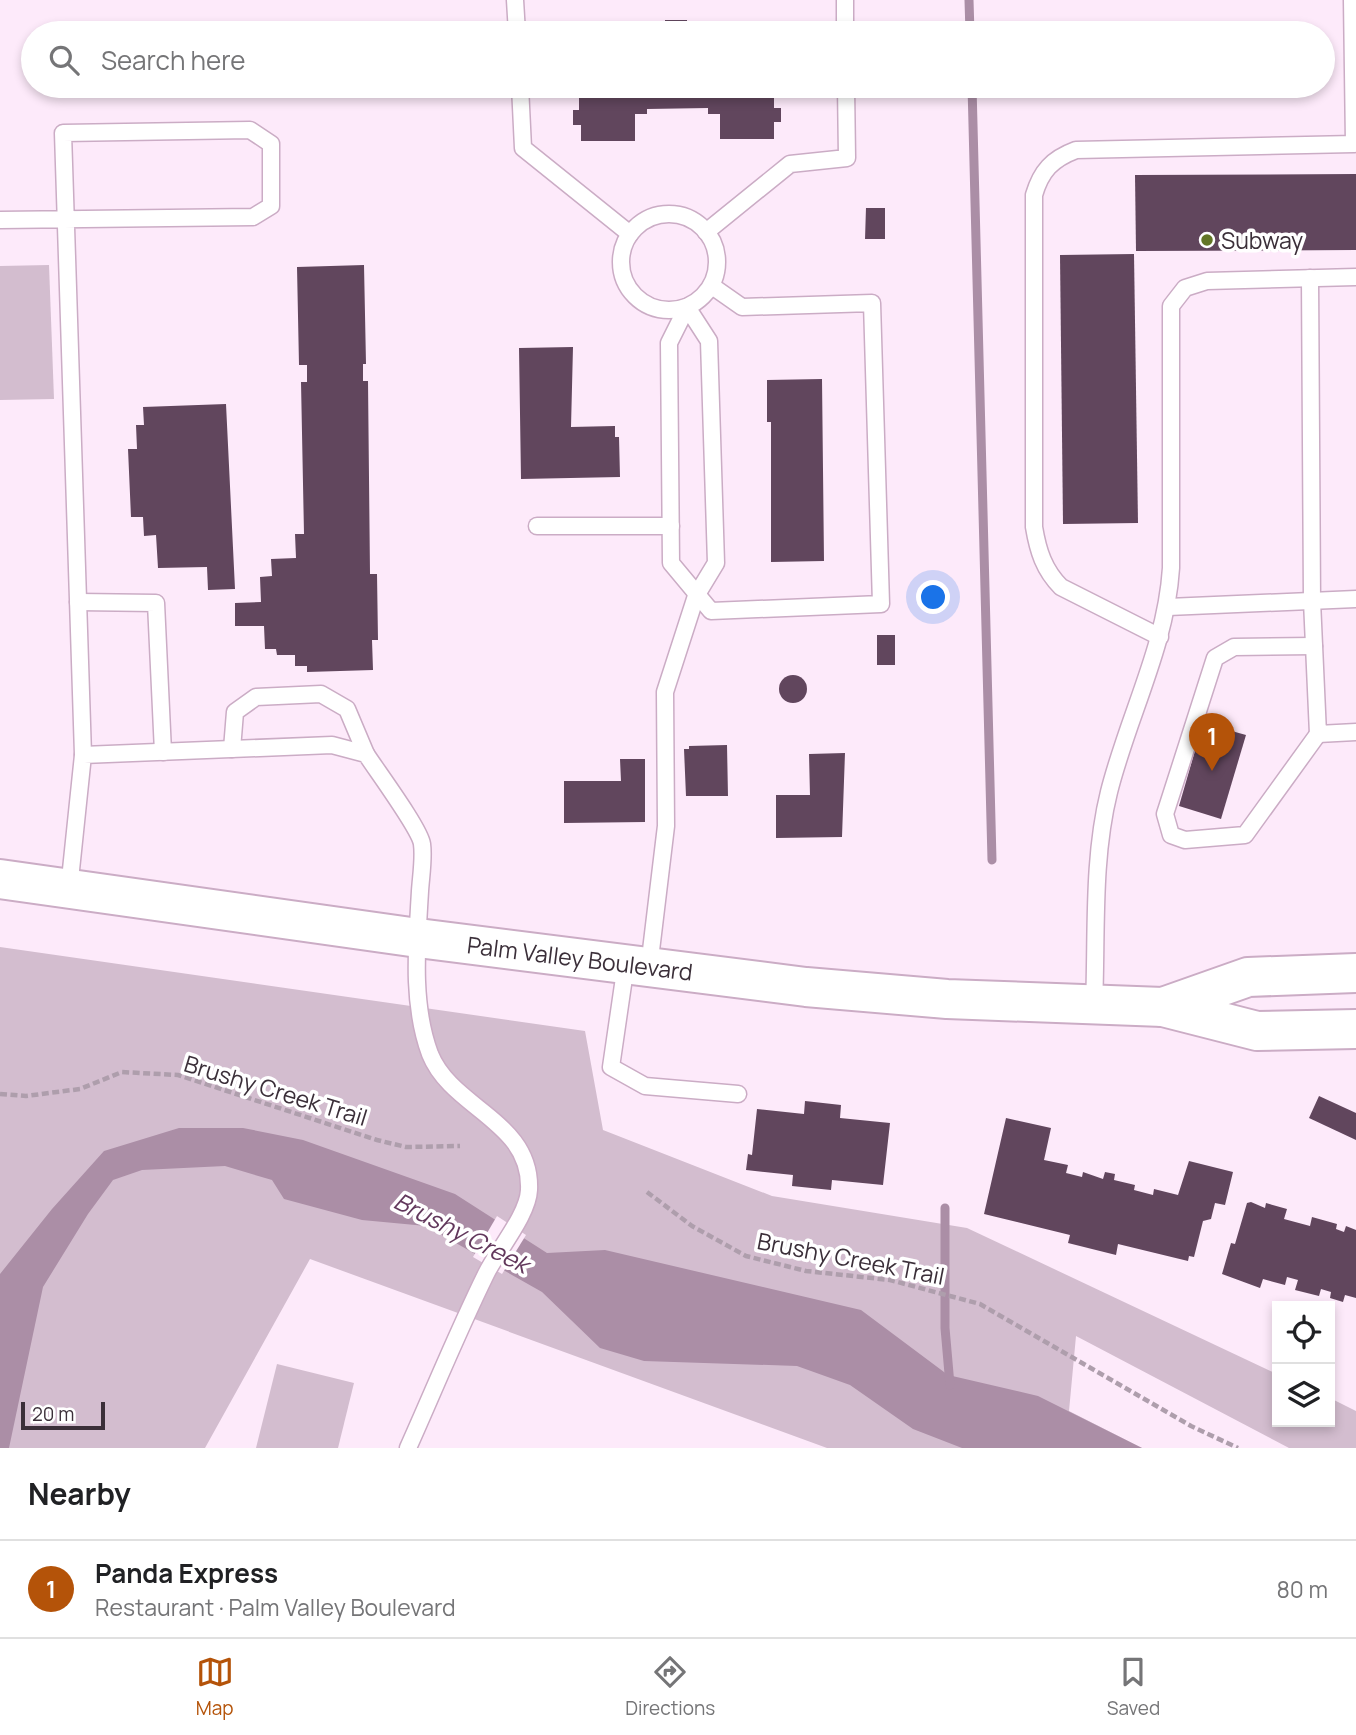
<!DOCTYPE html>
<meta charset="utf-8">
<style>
:root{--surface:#fff;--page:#f6f6f6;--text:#202124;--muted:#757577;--line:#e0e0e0;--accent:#b45309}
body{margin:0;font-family:Manrope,sans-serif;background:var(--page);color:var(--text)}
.controls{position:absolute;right:21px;bottom:21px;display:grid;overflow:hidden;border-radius:0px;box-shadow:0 4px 10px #0003}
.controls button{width:63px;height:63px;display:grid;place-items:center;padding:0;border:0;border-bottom:2px solid var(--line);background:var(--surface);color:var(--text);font:35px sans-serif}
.scale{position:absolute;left:21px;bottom:18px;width:84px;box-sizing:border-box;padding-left:7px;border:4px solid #3b2f39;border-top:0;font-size:19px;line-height:24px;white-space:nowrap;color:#3b2f39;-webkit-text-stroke:5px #fff;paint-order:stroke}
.you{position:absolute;left:934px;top:598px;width:24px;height:24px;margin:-18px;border:5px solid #fff;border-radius:50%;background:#1a73e8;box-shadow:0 0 0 10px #1a73e833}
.badge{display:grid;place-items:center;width:46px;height:46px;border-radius:50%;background:var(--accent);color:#fff;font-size:23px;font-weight:700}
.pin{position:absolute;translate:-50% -58px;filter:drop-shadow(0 2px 4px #0008)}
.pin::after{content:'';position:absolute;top:37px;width:24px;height:21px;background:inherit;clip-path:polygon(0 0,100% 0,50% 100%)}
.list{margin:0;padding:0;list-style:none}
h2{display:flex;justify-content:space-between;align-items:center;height:91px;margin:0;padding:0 28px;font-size:30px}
h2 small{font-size:23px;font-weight:400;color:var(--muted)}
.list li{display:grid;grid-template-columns:46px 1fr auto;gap:21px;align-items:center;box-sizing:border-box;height:98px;padding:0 28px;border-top:2px solid var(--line)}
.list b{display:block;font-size:26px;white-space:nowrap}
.list p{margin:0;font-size:23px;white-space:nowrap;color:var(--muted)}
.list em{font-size:23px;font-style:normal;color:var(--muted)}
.icon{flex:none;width:38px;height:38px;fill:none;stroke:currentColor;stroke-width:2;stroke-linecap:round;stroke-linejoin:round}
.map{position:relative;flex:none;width:1356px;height:1448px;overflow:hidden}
.search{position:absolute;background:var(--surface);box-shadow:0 4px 10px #0003;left:21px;right:21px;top:21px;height:77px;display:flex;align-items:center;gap:18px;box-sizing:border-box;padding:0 24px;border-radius:38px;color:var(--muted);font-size:26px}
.sheet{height:189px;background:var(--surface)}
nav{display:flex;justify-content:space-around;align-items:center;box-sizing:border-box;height:98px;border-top:2px solid var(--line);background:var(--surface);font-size:19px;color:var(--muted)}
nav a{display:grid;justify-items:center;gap:4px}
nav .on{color:var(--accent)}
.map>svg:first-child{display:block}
</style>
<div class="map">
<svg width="1356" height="1448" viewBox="0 0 1356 1448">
<rect width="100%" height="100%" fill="#fdeafa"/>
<g fill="#d3bdcf">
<path d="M49,265L54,399L0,400V266Z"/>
<path d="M0,947L585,1031L603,1130L772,1196L967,1228L1277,1374V1422H1330V1398L1356,1411V1448H1289L1076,1336L1069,1411L1142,1448H827L310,1259L205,1448H0Z"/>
<path d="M277,1364L354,1383L338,1448H256Z"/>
</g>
<path fill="#ab8ea6" d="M179,1128H243L303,1140L455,1194L547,1253L605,1250L861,1310L948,1375L1038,1396L1142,1448H962L913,1429L850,1385L797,1366L644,1361L600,1348L542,1292L426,1226L362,1220L284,1199L272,1180L225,1166L142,1170L113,1180L88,1214L43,1287L9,1448H0V1274L52,1209L104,1151Z"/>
<path fill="#fdeafa" d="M497,1216L526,1235L502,1274L473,1257Z"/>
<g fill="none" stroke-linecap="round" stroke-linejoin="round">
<g stroke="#ab8ea6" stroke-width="9">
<path d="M969,0L970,33"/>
<path d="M972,86L992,860"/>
<path d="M945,1208V1328L950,1385"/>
</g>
</g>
<g fill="#61465d">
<path d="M665,20H687V28L719,27V21H773V33H579V23H634V28H665Z"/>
<path d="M579,86H774V108H781V122H774V139H720V114H708V108L647,109V114H635V141H581V125H573V110H579Z"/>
<path d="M1356,174V250L1136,251L1135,175Z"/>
<path d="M866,208H885V239H865Z"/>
<path d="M1134,254L1138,523L1063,524L1060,255Z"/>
<path d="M364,265L366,364H363V381H368L370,574H377L378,640H372L373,670L307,672V666H295V655H277L276,649H265L264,626H235V603L261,602L260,577L272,576L271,559L296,558L295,534H304L301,382H307V365H299L297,267Z"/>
<path d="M573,347L571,427L615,426V437H619L620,477L521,479L519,348Z"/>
<path d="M822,379L824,561L771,562V422H767V380Z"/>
<path d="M226,404L235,589L208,590L207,567L158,568L156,535L144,536L143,517H131L128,449H137L136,425H144L143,407Z"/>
<rect x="877" y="635" width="18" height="30"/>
<circle cx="793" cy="689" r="14"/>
<path d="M1203,723L1246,735L1221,819L1179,806Z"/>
<path d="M727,745L728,796H686L684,749H689V746Z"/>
<path d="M845,753L842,837L776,838V795H810L809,754Z"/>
<path d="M620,759H645V822L564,823V781H621Z"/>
<path d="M1319,1096L1356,1113V1140L1309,1118Z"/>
<path d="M805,1101L841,1105L840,1118L890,1123L883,1185L832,1180L831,1190L792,1186L793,1175L746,1170L748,1154L752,1155L757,1109L804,1114Z"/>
<path d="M1006,1118L1051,1128L1044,1160L1068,1165L1066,1173L1082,1177L1083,1172L1103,1179L1105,1172L1115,1174L1114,1180L1135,1185L1134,1190L1153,1195L1154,1189L1178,1195L1189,1161L1233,1172L1225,1205L1215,1203L1211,1219L1203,1221L1194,1257L1189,1256L1188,1261L1118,1244L1116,1255L1068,1243L1070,1235L984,1214Z"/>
<path d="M1251,1202L1265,1208L1266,1203L1287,1209L1284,1219L1310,1226L1312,1217L1337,1224L1336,1229L1344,1232L1346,1226L1356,1230V1298L1345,1295L1343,1302L1330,1298L1331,1292L1321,1289L1319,1296L1295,1290L1298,1280L1287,1277L1285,1285L1263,1279L1260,1288L1222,1274L1231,1243L1235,1244L1247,1203Z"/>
</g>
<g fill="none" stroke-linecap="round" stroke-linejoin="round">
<g stroke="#cbacc5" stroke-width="19">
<g id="lane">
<path d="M515,0L517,33"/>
<path d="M845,0V33"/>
<path d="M520,86L523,148L630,234"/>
<circle cx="669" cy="262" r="48"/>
<path d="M0,220L253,217L271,206V144L250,130L63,133C69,341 76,548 83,755"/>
<path d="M706,232L790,164L847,158L846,86"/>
<path d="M1310,278L1312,601L1318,734L1356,732"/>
<path d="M687,307L669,343L671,563L711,611L881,604L872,303L742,307L712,286"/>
<path d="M537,526H671"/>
<path d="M78,602L156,603L163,752"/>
<path d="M1168,607L1356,599"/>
<path d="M1160,637L1061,587C1044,570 1038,551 1034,527V195C1041,171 1052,159 1076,150L1354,144L1352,0"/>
<path d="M1314,646L1234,647L1215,658L1165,814L1171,835L1185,840L1245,835L1318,734"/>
<path d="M232,749L235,712L256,697L321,694L347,709L366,754"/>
<path d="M69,889L83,755L332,745L366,754C377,771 420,829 422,844C424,858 421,876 420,891C417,944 411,1003 430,1054C452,1109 532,1121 529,1190C528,1215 497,1251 486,1274C458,1331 434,1390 408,1448"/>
<path d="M626,964L611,1067L645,1086L738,1094"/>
<path d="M649,967L666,826L665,692L696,596L716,563L709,341L687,307"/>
<path d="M1094,1005C1097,935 1092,860 1109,792C1128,716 1166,647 1171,568V306L1185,288L1207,281L1356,277"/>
</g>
</g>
<g stroke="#cbacc5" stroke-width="42">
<g id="highway">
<path d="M0,879L418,938L806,987L947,999L1163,1007L1257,1031L1356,1029"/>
<path d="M1163,1007L1248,977L1356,973"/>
</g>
</g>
<g stroke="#ae9eac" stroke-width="4.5" stroke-dasharray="7 3.5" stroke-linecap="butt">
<path d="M0,1094L26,1096L80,1089L122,1072L178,1075L377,1140L406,1147L460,1146"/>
<path d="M647,1192L692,1226L746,1256L806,1271L890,1280L980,1304L1191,1426L1238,1448"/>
</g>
<use href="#lane" stroke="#fff" stroke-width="16"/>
<use href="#highway" stroke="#fff" stroke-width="38"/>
</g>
<circle fill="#627626" stroke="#fff" stroke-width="2.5" cx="1207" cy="240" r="7"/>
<g text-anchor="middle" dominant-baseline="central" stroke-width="7" stroke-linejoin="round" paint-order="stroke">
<g font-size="23" fill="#3b2f39" stroke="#fff" text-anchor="start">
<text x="1221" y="240">Subway</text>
</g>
<g font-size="23" fill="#3b2f39" stroke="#fff">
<text transform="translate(580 958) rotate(7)">Palm Valley Boulevard</text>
<text transform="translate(276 1090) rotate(17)">Brushy Creek Trail</text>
<text transform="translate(851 1258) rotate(11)">Brushy Creek Trail</text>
</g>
<g font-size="24" font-style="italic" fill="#62385c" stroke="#fff">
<text transform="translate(462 1232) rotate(27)">Brushy Creek</text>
</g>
</g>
</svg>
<div class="controls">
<button><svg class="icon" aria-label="locate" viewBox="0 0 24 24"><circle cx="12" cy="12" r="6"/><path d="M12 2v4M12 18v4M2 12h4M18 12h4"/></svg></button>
<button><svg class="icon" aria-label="layers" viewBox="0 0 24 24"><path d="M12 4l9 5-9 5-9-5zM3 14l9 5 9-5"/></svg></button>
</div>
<div class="scale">20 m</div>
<div class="you"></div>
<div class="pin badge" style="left:1212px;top:771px">1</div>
<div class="search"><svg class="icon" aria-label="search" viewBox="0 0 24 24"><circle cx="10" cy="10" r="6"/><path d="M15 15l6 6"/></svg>Search here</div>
</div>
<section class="sheet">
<h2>Nearby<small></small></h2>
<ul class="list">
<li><span class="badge">1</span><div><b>Panda Express</b><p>Restaurant · Palm Valley Boulevard</p></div><em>80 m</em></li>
</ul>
</section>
<nav>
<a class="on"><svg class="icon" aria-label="map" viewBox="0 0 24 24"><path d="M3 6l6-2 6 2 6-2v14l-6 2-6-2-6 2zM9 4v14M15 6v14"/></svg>Map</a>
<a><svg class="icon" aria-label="directions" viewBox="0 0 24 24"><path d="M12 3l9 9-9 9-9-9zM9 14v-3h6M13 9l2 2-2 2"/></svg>Directions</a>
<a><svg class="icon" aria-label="saved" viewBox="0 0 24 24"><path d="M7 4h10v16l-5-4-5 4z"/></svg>Saved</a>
</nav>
